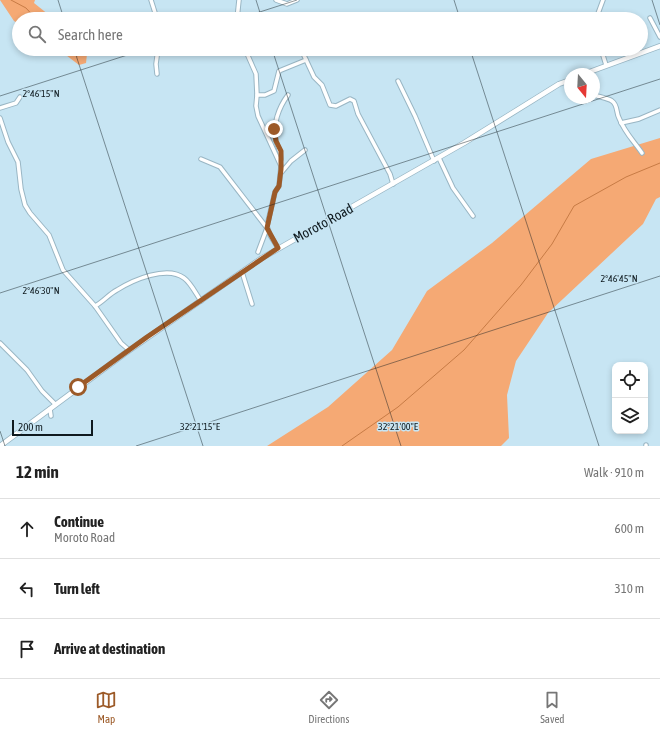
<!DOCTYPE html>
<meta charset="utf-8">
<style>
:root{--surface:#fff;--page:#f2f2f2;--text:#222;--muted:#767676;--line:#e0e0e0;--accent:#9c5a28}
body{margin:0;font-family:"Asap Condensed",sans-serif;background:var(--page);color:var(--text)}
.controls{position:absolute;right:12px;bottom:12px;display:grid;overflow:hidden;border-radius:8px;box-shadow:0 2px 6px #0003}
.controls button{width:36px;height:36px;display:grid;place-items:center;padding:0;border:0;border-bottom:1px solid var(--line);background:var(--surface);color:var(--text);font:20px sans-serif}
.compass{position:absolute;left:564px;top:68px;width:36px;height:36px;border-radius:50%;background:var(--surface);box-shadow:0 2px 6px #0003;rotate:162deg}
.scale{position:absolute;left:12px;bottom:10px;width:81px;box-sizing:border-box;padding-left:4px;border:2px solid #0f1a1f;border-top:0;font-size:11px;line-height:14px;white-space:nowrap;color:#0f1a1f;-webkit-text-stroke:3px #c7e5f3;paint-order:stroke}
.stop{position:absolute;width:12px;height:12px;margin:-9px;border:3px solid #9c5a28;border-radius:50%;background:#fff}
.stop.end{background:#9c5a28;border-color:#fff;box-shadow:0 1px 4px #0008}
.list{margin:0;padding:0;list-style:none}
h2{display:flex;justify-content:space-between;align-items:center;height:52px;margin:0;padding:0 16px;font-size:17px}
h2 small{font-size:13px;font-weight:400;color:var(--muted)}
.list li{display:grid;grid-template-columns:26px 1fr auto;gap:12px;align-items:center;box-sizing:border-box;height:60px;padding:0 16px;border-top:1px solid var(--line)}
.list b{display:block;font-size:15px;white-space:nowrap}
.list p{margin:0;font-size:13px;white-space:nowrap;color:var(--muted)}
.list em{font-size:13px;font-style:normal;color:var(--muted)}
.icon{flex:none;width:22px;height:22px;fill:none;stroke:currentColor;stroke-width:2;stroke-linecap:round;stroke-linejoin:round}
.map{position:relative;flex:none;width:660px;height:446px;overflow:hidden}
.search{position:absolute;background:var(--surface);box-shadow:0 2px 6px #0003;left:12px;right:12px;top:12px;height:44px;display:flex;align-items:center;gap:10px;box-sizing:border-box;padding:0 14px;border-radius:22px;color:var(--muted);font-size:15px}
.sheet{height:232px;background:var(--surface)}
nav{display:flex;justify-content:space-around;align-items:center;box-sizing:border-box;height:56px;border-top:1px solid var(--line);background:var(--surface);font-size:11px;color:var(--muted)}
nav a{display:grid;justify-items:center;gap:2px}
nav .on{color:var(--accent)}
.map>svg:first-child{display:block}
</style>
<div class="map">
<svg width="660" height="446" viewBox="0 0 660 446">
<rect width="100%" height="100%" fill="#c7e5f3"/>
<g fill="#f5a974">
<path d="M0,0H35L34,3L54,19H19V24L14,21Z"/>
<path d="M58,49H83L87,54L86,63L79,65Z"/>
<path d="M660,138V197L656,199L643,224L548,313L516,361L507,395L509,438L501,446H267L328,407L392,350L427,291L492,243L591,159Z"/>
</g>
<g fill="none" stroke-linecap="round" stroke-linejoin="round">
<g stroke="#c77b45" stroke-width="1">
<path d="M11,0L26,8L36,19"/>
<path d="M71,49L77,56"/>
<path d="M342,446L398,407L464,350L521,285L552,244L574,206L626,177L660,163"/>
</g>
<g stroke="#99b6c4" stroke-width="5.5">
<g id="minor">
<path d="M151,0L157,19"/>
<path d="M276,0L287,4L297,0"/>
<path d="M650,18L660,37"/>
<path d="M237,19L239,0"/>
<path d="M596,19L603,0"/>
<path d="M245,49L256,74L257,95L256,106L258,116L281,166L279,186L275,192L267,226L270,235L278,248"/>
<path d="M301,49L314,77L322,85L330,105L336,106L350,99L354,101L358,114L390,174L393,184"/>
<path d="M601,49L606,65"/>
<path d="M157,74L156,64L158,49"/>
<path d="M398,81L415,116L434,161"/>
<path d="M257,95H265L274,91L279,71L306,60"/>
<path d="M594,95C599,97 608,98 612,101C618,105 616,113 619,118C625,133 633,140 642,153"/>
<path d="M0,108L16,103L20,97"/>
<path d="M0,118L8,142L18,162L21,189L25,205L30,213L49,235L63,270L95,306L121,343L129,350"/>
<path d="M621,123L639,119L660,110"/>
<path d="M439,158L453,188L473,216"/>
<path d="M201,159L220,167L267,228L258,252"/>
<path d="M281,159C281,151 278,148 276,141C272,125 279,107 288,95"/>
<path d="M281,173L291,161L305,150"/>
<path d="M242,272L252,304"/>
<path d="M95,306C103,302 109,294 117,290C133,280 167,265 184,278C191,283 196,294 201,301"/>
<path d="M0,343L27,370L42,391L55,404"/>
<path d="M50,409L51,416"/>
<path d="M646,445V446"/>
</g>
</g>
<g stroke="#99b6c4" stroke-width="6">
<g id="major">
<path d="M584,74L660,46"/>
<path d="M0,446L124,354L262,258L464,143L559,84L570,80"/>
</g>
</g>
<use href="#minor" stroke="#fff" stroke-width="3.5"/>
<use href="#major" stroke="#fff" stroke-width="4.5"/>
</g>
<g fill="none" stroke-linecap="round" stroke-linejoin="round">
<path stroke="#9c5a28" stroke-width="5" d="M78,387L147,337L278,248L267,228L275,192L279,186L281,169V151L276,141L274,129"/>
</g>
<path fill="none" stroke="#0f1a1f" stroke-width="1" stroke-opacity="0.45" d="M58,0L64,19M256,0L262,19M454,0L460,19M652,0L660,25M238,19L297,0M74,49L203,446M272,49L401,446M470,49L599,446M0,96L146,49M0,293L660,79M0,431L5,446M136,446L660,276"/>
<g text-anchor="middle" dominant-baseline="central" stroke-width="3" stroke-linejoin="round" paint-order="stroke">
<g font-size="14" fill="#0f1a1f" stroke="#c7e5f3">
<text transform="translate(323 223) rotate(-29)">Moroto Road</text>
</g>
</g>
<g font-size="10" text-anchor="middle" fill="#0f1a1f" stroke="#c7e5f3" stroke-width="3" stroke-linejoin="round" paint-order="stroke">
<text x="41" y="97">2°46'15"N</text>
<text x="619" y="282">2°46'45"N</text>
<text x="41" y="294">2°46'30"N</text>
<text x="200" y="430">32°21'15"E</text>
<text x="398" y="430">32°21'00"E</text>
</g>
</svg>
<div class="controls">
<button><svg class="icon" aria-label="locate" viewBox="0 0 24 24"><circle cx="12" cy="12" r="6"/><path d="M12 2v4M12 18v4M2 12h4M18 12h4"/></svg></button>
<button><svg class="icon" aria-label="layers" viewBox="0 0 24 24"><path d="M12 4l9 5-9 5-9-5zM3 14l9 5 9-5"/></svg></button>
</div>
<svg class="compass" viewBox="-18 -18 36 36"><path d="M0-13l5 13h-10z" fill="#e53935"/><path d="M0 13l5-13h-10z" fill="#767676"/></svg>
<div class="scale">200 m</div>
<div class="stop" style="left:78px;top:387px"></div>
<div class="stop end" style="left:274px;top:129px"></div>
<div class="search"><svg class="icon" aria-label="search" viewBox="0 0 24 24"><circle cx="10" cy="10" r="6"/><path d="M15 15l6 6"/></svg>Search here</div>
</div>
<section class="sheet">
<h2>12 min<small>Walk · 910 m</small></h2>
<ul class="list">
<li><svg class="icon" aria-label="ahead" viewBox="0 0 24 24"><path d="M12 20V5M6 11l6-6 6 6"/></svg><div><b>Continue</b><p>Moroto Road</p></div><em>600 m</em></li>
<li><svg class="icon" aria-label="left" viewBox="0 0 24 24"><path d="M17 20v-9H6M10 6l-5 5 5 5"/></svg><div><b>Turn left</b></div><em>310 m</em></li>
<li><svg class="icon" aria-label="arrive" viewBox="0 0 24 24"><path d="M6 21V4h12l-3 4 3 4H6"/></svg><div><b>Arrive at destination</b></div></li>
</ul>
</section>
<nav>
<a class="on"><svg class="icon" aria-label="map" viewBox="0 0 24 24"><path d="M3 6l6-2 6 2 6-2v14l-6 2-6-2-6 2zM9 4v14M15 6v14"/></svg>Map</a>
<a><svg class="icon" aria-label="directions" viewBox="0 0 24 24"><path d="M12 3l9 9-9 9-9-9zM9 14v-3h6M13 9l2 2-2 2"/></svg>Directions</a>
<a><svg class="icon" aria-label="saved" viewBox="0 0 24 24"><path d="M7 4h10v16l-5-4-5 4z"/></svg>Saved</a>
</nav>
